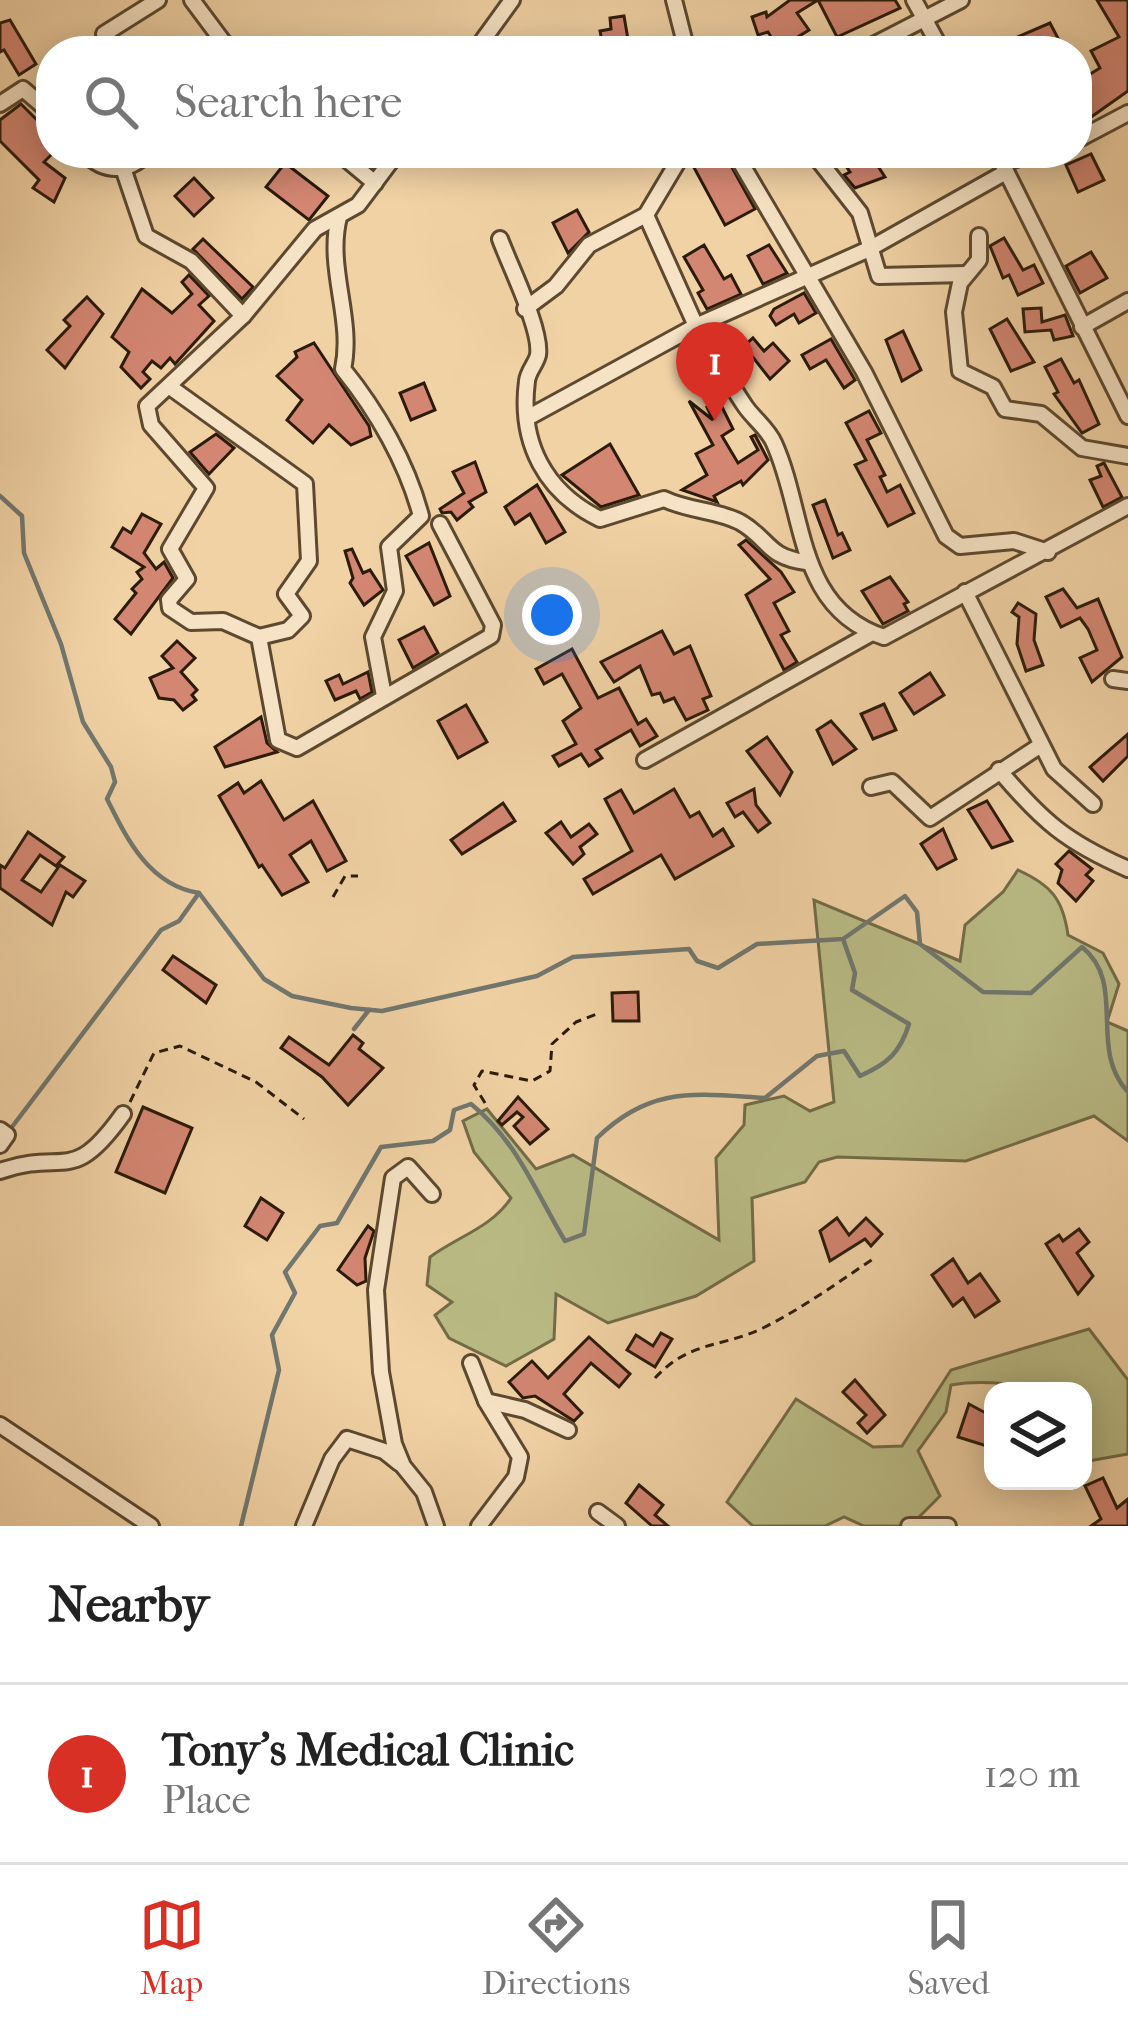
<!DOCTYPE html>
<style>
:root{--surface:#fff;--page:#f2f2f2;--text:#222;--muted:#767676;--line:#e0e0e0;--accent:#d93025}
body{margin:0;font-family:"IM FELL French Canon",serif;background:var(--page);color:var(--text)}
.controls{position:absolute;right:36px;bottom:36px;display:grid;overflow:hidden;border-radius:24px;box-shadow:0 6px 30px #0003}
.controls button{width:108px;height:108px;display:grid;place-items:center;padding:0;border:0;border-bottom:3px solid var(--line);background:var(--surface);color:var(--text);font:60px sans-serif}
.you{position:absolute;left:552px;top:615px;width:42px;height:42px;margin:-30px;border:9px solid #fff;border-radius:50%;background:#1a73e8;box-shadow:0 0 0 18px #1a73e833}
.badge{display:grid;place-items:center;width:78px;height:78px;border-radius:50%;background:var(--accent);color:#fff;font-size:39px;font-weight:700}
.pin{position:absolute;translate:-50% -99px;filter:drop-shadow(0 3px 6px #0008)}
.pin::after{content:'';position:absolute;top:63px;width:42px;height:36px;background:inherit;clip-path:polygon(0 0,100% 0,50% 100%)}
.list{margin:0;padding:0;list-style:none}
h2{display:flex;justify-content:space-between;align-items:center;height:156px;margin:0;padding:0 48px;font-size:51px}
h2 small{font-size:39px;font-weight:400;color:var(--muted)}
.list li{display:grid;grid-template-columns:78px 1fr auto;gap:36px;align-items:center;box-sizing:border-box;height:180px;padding:0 48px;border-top:3px solid var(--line)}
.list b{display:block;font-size:45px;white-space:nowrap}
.list p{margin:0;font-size:39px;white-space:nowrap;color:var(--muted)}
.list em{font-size:39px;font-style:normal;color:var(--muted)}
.icon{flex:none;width:66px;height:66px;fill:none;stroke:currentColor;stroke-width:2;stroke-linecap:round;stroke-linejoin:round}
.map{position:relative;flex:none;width:1128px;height:1526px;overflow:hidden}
.search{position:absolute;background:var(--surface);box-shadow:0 6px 30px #0003;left:36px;right:36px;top:36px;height:132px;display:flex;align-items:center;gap:30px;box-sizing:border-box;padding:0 42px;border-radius:48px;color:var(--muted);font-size:45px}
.sheet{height:336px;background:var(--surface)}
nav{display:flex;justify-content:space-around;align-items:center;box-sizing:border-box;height:168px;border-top:3px solid var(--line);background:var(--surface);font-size:33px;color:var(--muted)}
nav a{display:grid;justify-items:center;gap:6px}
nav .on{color:var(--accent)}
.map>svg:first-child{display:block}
</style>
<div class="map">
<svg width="1128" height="1526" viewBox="0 0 1128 1526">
<rect width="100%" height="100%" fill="#f1d2a5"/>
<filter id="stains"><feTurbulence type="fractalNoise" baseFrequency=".00167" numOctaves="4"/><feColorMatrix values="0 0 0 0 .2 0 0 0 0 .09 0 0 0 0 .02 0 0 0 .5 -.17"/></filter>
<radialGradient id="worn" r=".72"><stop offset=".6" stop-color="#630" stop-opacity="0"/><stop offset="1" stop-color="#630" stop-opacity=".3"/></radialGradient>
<g fill="#babc86" stroke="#726c47" stroke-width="3">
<path d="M1018,870C1051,885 1063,899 1068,935L1103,953L1119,984L1107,1022L1128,1031V1141L1094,1116L966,1161L837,1157L819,1162L805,1182L752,1198L754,1261L696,1296L608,1323L556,1294L554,1339L506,1366L449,1338L435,1315L452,1302L427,1285L430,1257C459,1236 492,1227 511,1198L474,1152L463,1121L487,1109L536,1169L573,1155L719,1240L716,1158L744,1125L745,1105L784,1096L810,1111L834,1102L814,900L960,961L965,925L1003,892Z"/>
<path d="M1089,1329L1128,1380V1454L1083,1462V1391C1037,1391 996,1377 951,1385L946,1412L918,1451L940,1496L910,1526H864L844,1517L825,1526H753L727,1502L796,1399L873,1447L902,1446L951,1370Z"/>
</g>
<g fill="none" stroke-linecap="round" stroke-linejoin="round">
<g stroke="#71776f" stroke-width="4.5">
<path d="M0,496L22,516L24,553L61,644L83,722L111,767L115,782L107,799C127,839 149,885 199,893"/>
<path d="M354,1029L369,1010"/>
<path d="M12,1127L161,930L179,921L199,893L264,979L292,996L351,1008L382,1011L457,994L537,976L573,957L689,949L697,961L718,968L757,944L843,939L905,896L917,912L920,944L983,992L1031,993L1082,947C1128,984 1087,1048 1128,1092"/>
<path d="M241,1526L279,1370L272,1335L295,1293L285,1272L320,1226L337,1223L381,1147L433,1141L450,1130L454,1110L471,1104C517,1141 535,1191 565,1241L584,1234L597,1138C651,1085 696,1094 765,1098L817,1056L844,1051L860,1076C887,1064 900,1053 909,1024L852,990L855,973L843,939"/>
</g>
</g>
<g fill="#d38672" stroke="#2b1b08" stroke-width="3">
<path d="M790,0H895L900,8L837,37L818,0L797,13L809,30L796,38L804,51H780L768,32L758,35L752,17L766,12L767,17Z"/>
<path d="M1097,0H1128V91L1077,127V82L1100,68L1091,51L1119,37Z"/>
<path d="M624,16L630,51H604L600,31L611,29L610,18Z"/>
<path d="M10,20L36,64L19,75L4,50L0,52V23Z"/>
<path d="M1050,23L1061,44L1046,51H1011L1006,42Z"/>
<path d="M21,104L51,134V155L44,162L65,178L54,202L33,188L39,180L0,141V120Z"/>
<path d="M703,153H724L755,209L725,225L691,162Z"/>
<path d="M870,154L885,177L855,188L844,175L850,172L846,166Z"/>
<path d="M1091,154L1104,180L1078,192L1066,165Z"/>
<path d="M285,163L328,196L309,220L266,187Z"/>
<path d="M194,178L213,198L194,216L175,196Z"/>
<path d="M577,210L589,232L568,253L553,223Z"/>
<path d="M1004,238L1023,270L1034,265L1043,283L1018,295L1009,275L1003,278L990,246Z"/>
<path d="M203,239L253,287L242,299L193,249Z"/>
<path d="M704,245L724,279L731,275L741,294L707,309L698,293L703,290L684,257Z"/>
<path d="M769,245L787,273L763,284L748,256Z"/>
<path d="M1091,252L1107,278L1080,293L1066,266Z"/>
<path d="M189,275L209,296L199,305L214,321L175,364L170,358L161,368L152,361L143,372L150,379L141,388L121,367L129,352L112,337L142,289L172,313L192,294L182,282Z"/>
<path d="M804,293L816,313L799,323L794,314L776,325L770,316L774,309Z"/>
<path d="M87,297L103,314L65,368L47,350L70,326L64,320Z"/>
<path d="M1041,308L1042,322L1065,315L1073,336L1054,340L1051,330L1025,332L1023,309Z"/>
<path d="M1007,319L1034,362L1011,371L990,329Z"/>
<path d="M903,331L921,370L902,381L886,340Z"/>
<path d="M753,338L764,351L773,343L789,361L770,379L744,346Z"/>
<path d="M831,339L855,380L844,388L826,360L810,369L802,355Z"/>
<path d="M314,343L369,426L371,436L351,445L329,425L313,443L287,420L302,400L277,376L297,357L295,352Z"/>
<path d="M1061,359L1074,383L1079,380L1099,424L1082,433L1054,394L1058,392L1045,367Z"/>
<path d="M424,383L435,410L411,420L400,393Z"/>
<path d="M689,401L713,420L707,407L719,401L733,429L722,436L738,463L758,450L751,437L755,435L768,460L743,485L741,481L714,496L717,502L682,490L707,475L696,454L713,445Z"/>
<path d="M869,411L881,433L867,440L885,475L880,477L887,492L900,485L914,513L888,526L855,465L866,460L846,423Z"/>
<path d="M216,434L234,448L209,474L190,452Z"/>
<path d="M610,444L639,495L601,507L562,475Z"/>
<path d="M475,462L486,492L469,502L473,507L457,520L451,512L442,513L440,509L464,493L453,472Z"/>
<path d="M1104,463L1122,497L1103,507L1090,480L1101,476L1097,466Z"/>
<path d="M537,485L565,532L546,543L530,514L515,524L505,507Z"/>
<path d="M825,500L838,535L842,533L850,550L833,558L813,505Z"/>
<path d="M142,514L161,524L144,553L156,569L164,562L173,578L131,634L115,619L136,593L132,589L142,579L137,572L144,567L112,547L123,528L131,533Z"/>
<path d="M746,540L781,572L794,592L774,603L789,631L781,635L797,662L784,670L746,595L770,579L739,545Z"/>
<path d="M429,543L450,596L434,605L406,556Z"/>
<path d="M352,549L363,573L370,570L383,590L364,605L350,583L353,578L345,551Z"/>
<path d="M890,577L908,602L904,604L908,611L883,624L862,591Z"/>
<path d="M1063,589L1077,608L1098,599L1122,657L1092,682L1080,658L1097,650L1088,629L1080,618L1061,627L1046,597Z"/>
<path d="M1018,603L1036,614L1034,640L1043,665L1026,671L1017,644L1019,617L1012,612Z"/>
<path d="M424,627L438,653L413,668L399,640Z"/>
<path d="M662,631L674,654L690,646L711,696L703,699L708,710L686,720L674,698L664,702L660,693L652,695L640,666L614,682L601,662Z"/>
<path d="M177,641L195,658L181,672L197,690L192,695L196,700L183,710L174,700L159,698L150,678L173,668L162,656Z"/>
<path d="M572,649L598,698L619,688L638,724L646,719L657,736L640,746L631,730L596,750L602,758L589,766L581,754L559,766L553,756L576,744L563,721L581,708L562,674L544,684L536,669Z"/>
<path d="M368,672L372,692L360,699L356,691L335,700L326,681L339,675L343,684Z"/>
<path d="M930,673L944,695L914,714L900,693Z"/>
<path d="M884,704L896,730L873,739L861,714Z"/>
<path d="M466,705L487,742L458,758L438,721Z"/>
<path d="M261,717L267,743L277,752L225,767L215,747Z"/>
<path d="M831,721L856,749L833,764L817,730Z"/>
<path d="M1128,734V756L1103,781L1090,767Z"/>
<path d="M767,737L792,772L780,795L747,751Z"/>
<path d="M261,781L284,820L313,801L346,861L327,871L311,841L290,855L308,882L282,895L262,865L259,867L219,796L238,783L244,793Z"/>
<path d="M674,789L690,817L699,812L713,836L723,829L733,846L675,879L661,855L593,894L584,879L632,851L605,799L621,790L634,813Z"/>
<path d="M754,789L756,805L770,823L758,832L743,812L735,817L727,803Z"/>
<path d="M987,801L1012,841L992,848L968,810Z"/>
<path d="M503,803L515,821L462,854L451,840Z"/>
<path d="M561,822L571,837L589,824L597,834L580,847L584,854L573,864L546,833Z"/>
<path d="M943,829L956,859L937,869L921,844Z"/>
<path d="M28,832L64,857L56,866L40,855L22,880L41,892L60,865L85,881L73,897L66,892L52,925L0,888V865L5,868Z"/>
<path d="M1069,851L1092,869L1086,875L1093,881L1076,901L1058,883L1062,870L1056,864Z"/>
<path d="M173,956L216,985L206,1003L163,970Z"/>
<path d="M638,992L639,1021H613L612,993Z"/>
<path d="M353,1035L363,1043L359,1049L383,1068L348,1105L322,1077L281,1048L289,1037L329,1065Z"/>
<path d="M518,1097L548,1129L530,1144L514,1126L523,1117L517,1112L502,1125L498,1121Z"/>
<path d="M143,1107L192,1128L165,1193L116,1172Z"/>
<path d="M261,1198L283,1213L267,1240L245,1226Z"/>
<path d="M837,1218L849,1235L866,1218L882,1234L871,1246L865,1239L830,1261L820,1231Z"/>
<path d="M368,1226L374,1231L365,1258L366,1281L357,1285L338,1270Z"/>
<path d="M1079,1229L1089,1242L1077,1253L1093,1276L1078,1294L1046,1244L1059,1235L1063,1241Z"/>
<path d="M953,1259L968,1283L980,1274L999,1301L975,1317L963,1298L953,1306L932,1275Z"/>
<path d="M661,1333L672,1339L655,1367L627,1350L636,1335L653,1346Z"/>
<path d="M589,1337L630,1374L619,1387L591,1363L564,1394L582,1413L574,1421L535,1396L523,1398L509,1382L532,1361L548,1378Z"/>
<path d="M855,1380L885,1415L867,1433L858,1423L866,1415L843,1392Z"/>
<path d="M969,1404L993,1417L990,1447L958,1437Z"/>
<path d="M1103,1478L1117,1508L1128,1499V1526H1091L1101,1519L1085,1486Z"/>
<path d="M639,1485L663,1505L655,1515L668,1526H652L626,1503Z"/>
</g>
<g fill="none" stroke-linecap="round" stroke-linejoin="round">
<g stroke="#5c492f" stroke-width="20">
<g id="minor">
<path d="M192,0L230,51"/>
<path d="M674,0L687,51"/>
<path d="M914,0L942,51"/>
<path d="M104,34L158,0"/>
<path d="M475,51L512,0"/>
<path d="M862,51L961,0"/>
<path d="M0,104L23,89L51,113"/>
<path d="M1077,140L1128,113"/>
<path d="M85,153C104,173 128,173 148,153"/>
<path d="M339,153L375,183"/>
<path d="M397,153L358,205L315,229L243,316L147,406L151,425L206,488L170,549L187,579L169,600L170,608L191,622L223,621L259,637L278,740L297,748L491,636L493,625L440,524"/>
<path d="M735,153L864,372L946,536L960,546L1014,541L1048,552"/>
<path d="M813,153L860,213L879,276L966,274"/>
<path d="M997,153L1128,416"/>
<path d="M1003,163L1036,153"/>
<path d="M123,168L146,236L191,261L243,316"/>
<path d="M1006,172L869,249L696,326C713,353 728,381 745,406C754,419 768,429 774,443C806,513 795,608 884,637L1128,506"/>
<path d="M339,217C326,268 354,319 343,369C377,411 407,463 421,516L389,547L395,591L373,637L384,696"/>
<path d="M979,236V260L960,283L954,312L960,371L993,387L1005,409L1041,414L1082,448L1128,456"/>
<path d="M500,239C509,264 542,330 538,355C536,364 528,371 527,381C519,443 545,492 600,519L664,499C689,511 717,510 740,522C770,539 766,557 806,562"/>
<path d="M525,309L556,286L589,245L646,215L683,153"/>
<path d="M1082,327L1128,301"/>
<path d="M170,387L305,484L309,561L286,594L302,616L288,630L259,637"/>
<path d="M529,417L696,326L646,215"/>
<path d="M965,592L1054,769L1093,804"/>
<path d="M1113,679L1128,681"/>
<path d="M645,760L872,633"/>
<path d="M999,770C1042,821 1066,842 1128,869"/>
<path d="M871,787L892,782L930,818L1041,745"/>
<path d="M0,1130L7,1135L0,1145"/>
<path d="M0,1171C66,1148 71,1187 123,1114"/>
<path d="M432,1194L408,1167L393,1178L376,1290L381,1372L394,1444L403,1466L424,1492L436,1526"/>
<path d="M471,1363L486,1401L520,1457L516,1477L479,1526"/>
<path d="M486,1401L525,1410L568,1430"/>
<path d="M0,1425L151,1526"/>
<path d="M598,1512L617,1526"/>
<path d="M304,1526L332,1459L347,1439L384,1451L399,1463"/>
<path d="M909,1526H948"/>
</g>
</g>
<g stroke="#2b1b08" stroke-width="3" stroke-dasharray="9 6" stroke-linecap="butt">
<path d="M333,897L345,876H358"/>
<path d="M130,1102L154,1053L180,1046L256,1082L304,1119"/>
<path d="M485,1103L474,1085L482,1071L532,1081L550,1071L552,1044L576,1022L597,1014"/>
<path d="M655,1378C690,1340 722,1348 763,1328C803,1308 837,1283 873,1259"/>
</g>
<use href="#minor" stroke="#f6e2c4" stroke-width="14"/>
</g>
<rect width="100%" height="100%" filter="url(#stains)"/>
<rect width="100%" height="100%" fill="url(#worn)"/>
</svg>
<div class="controls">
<button><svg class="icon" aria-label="layers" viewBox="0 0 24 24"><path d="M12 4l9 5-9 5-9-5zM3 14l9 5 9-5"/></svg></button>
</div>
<div class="you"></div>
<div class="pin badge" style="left:715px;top:421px">1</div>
<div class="search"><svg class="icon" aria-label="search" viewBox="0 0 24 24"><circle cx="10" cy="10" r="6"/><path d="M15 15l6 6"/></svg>Search here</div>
</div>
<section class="sheet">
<h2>Nearby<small></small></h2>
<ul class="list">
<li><span class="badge">1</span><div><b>Tony's Medical Clinic</b><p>Place</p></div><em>120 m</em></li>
</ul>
</section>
<nav>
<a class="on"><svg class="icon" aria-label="map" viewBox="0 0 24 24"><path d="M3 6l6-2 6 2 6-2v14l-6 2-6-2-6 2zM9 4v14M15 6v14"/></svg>Map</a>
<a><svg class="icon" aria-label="directions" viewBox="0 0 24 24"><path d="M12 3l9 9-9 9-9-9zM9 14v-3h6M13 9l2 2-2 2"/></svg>Directions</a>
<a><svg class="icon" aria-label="saved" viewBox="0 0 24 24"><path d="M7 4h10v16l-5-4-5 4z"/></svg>Saved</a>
</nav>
